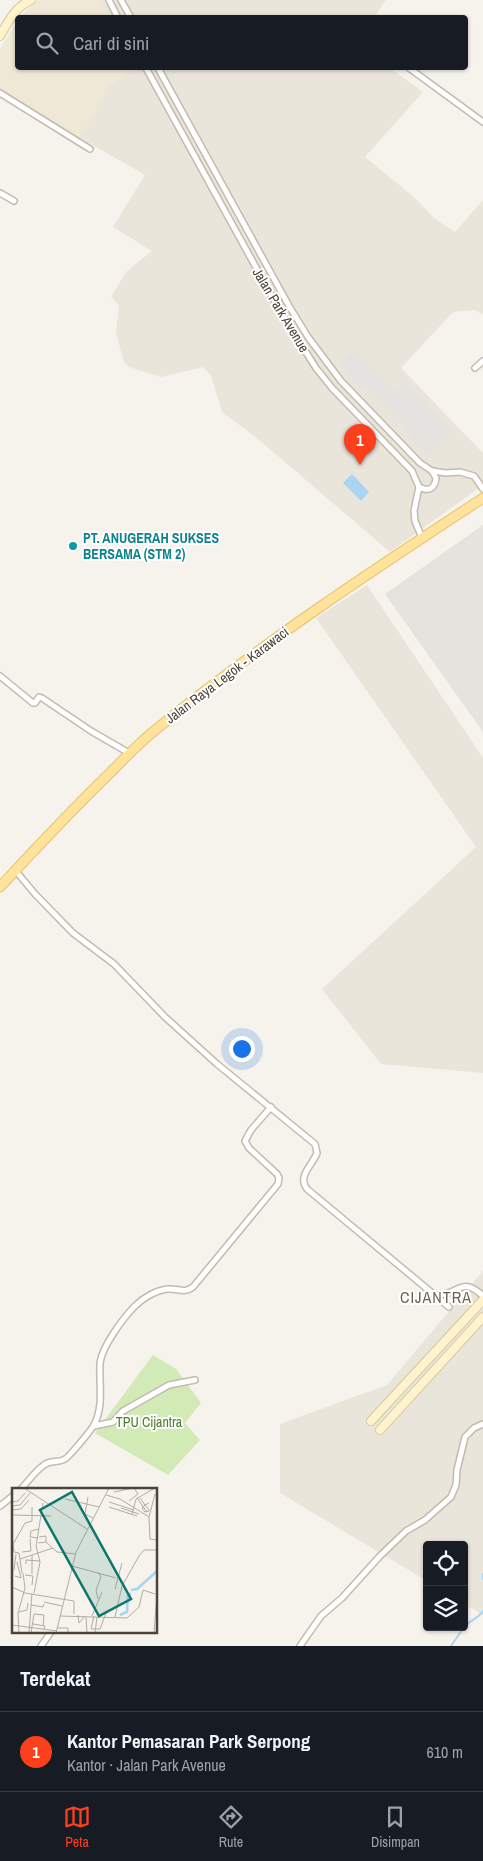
<!DOCTYPE html>
<html lang="id">
<meta charset="utf-8">
<style>
:root{--surface:#171b24;--page:#242831;--text:#f1f3f6;--muted:#9ea1a6;--line:#363941;--accent:#fc3f1d}
body{margin:0;font-family:"Archivo Narrow",sans-serif;background:var(--page);color:var(--text)}
.controls{position:absolute;right:15px;bottom:15px;display:grid;overflow:hidden;border-radius:5px;box-shadow:0 1px 4px #0004}
.controls button{width:45px;height:45px;display:grid;place-items:center;padding:0;border:0;border-bottom:1px solid var(--line);background:var(--surface);color:var(--text);font:25px sans-serif}
.you{position:absolute;left:241px;top:1048px;width:18px;height:18px;margin:-12px;border:4px solid #fff;border-radius:50%;background:#1a73e8;box-shadow:0 0 0 8px #1a73e833}
.badge{display:grid;place-items:center;width:32px;height:32px;border-radius:50%;background:var(--accent);color:#fff;font-size:16px;font-weight:700}
.pin{position:absolute;translate:-50% -41px;filter:drop-shadow(0 1px 2px #0008)}
.pin::after{content:'';position:absolute;top:26px;width:18px;height:15px;background:inherit;clip-path:polygon(0 0,100% 0,50% 100%)}
.list{margin:0;padding:0;list-style:none}
h2{display:flex;justify-content:space-between;align-items:center;height:65px;margin:0;padding:0 20px;font-size:21px}
h2 small{font-size:16px;font-weight:400;color:var(--muted)}
.list li{display:grid;grid-template-columns:32px 1fr auto;gap:15px;align-items:center;box-sizing:border-box;height:80px;padding:0 20px;border-top:1px solid var(--line)}
.list b{display:block;font-size:19px;white-space:nowrap}
.list p{margin:0;font-size:16px;white-space:nowrap;color:var(--muted)}
.list em{font-size:16px;font-style:normal;color:var(--muted)}
.icon{flex:none;width:28px;height:28px;fill:none;stroke:currentColor;stroke-width:2;stroke-linecap:round;stroke-linejoin:round}
.map{position:relative;flex:none;width:483px;height:1646px;overflow:hidden}
.search{position:absolute;background:var(--surface);box-shadow:0 1px 4px #0004;left:15px;right:15px;top:15px;height:55px;display:flex;align-items:center;gap:12px;box-sizing:border-box;padding:0 18px;border-radius:5px;color:var(--muted);font-size:19px}
.sheet{height:145px;background:var(--surface)}
nav{display:flex;justify-content:space-around;align-items:center;box-sizing:border-box;height:70px;border-top:1px solid var(--line);background:var(--surface);font-size:14px;color:var(--muted)}
nav a{display:grid;justify-items:center;gap:2px}
nav .on{color:var(--accent)}
.map>svg:first-child{display:block}
</style>
<div class="map">
<svg width="483" height="1646" viewBox="0 0 483 1646">
<rect width="100%" height="100%" fill="#f6f3ec"/>
<g fill="#eae5da">
<path d="M38,0H386L374,17L21,18L26,11Z"/>
<path d="M17,22L18,68H390L423,92L365,157L414,197L434,218L455,232L483,200V314L474,310L453,312L401,368L483,453V485L390,552L258,439L222,412L211,376L203,367L161,377L129,367L124,362L116,333L119,305L111,297L126,272L152,251L113,227L145,175L21,104L0,50Z"/>
<path d="M367,585L483,758V1073L381,1064L322,989L476,847L316,618Z"/>
<path d="M483,1271V1615L464,1604V1545H427V1581L280,1493V1424L387,1385Z"/>
</g>
<path fill="#e6e2dd" d="M483,525V732L385,594Z"/>
<g fill="#efe8d6">
<path d="M38,0H101L111,17H21L26,11Z"/>
<path d="M17,22L18,68H140L110,85L80,138L0,91V50Z"/>
</g>
<path fill="#d2eab5" d="M153,1355L176,1369L201,1403L185,1423L200,1440L168,1475L95,1433Z"/>
<path fill="#e5e3e0" d="M354,350L394,390L404,381L453,432L428,455L403,428L405,426L367,387L363,390L338,363Z"/>
<path fill="#a9d4f2" d="M352,474L369,492L361,501L343,483Z"/>
<g fill="none" stroke-linecap="round" stroke-linejoin="round">
<g stroke="#a9d4f2" stroke-width="2">
<path d="M483,1574V1579"/>
<path d="M464,1627C470,1620 479,1618 483,1611"/>
<path d="M451,1646L464,1627"/>
</g>
<g stroke="#c2bbae" stroke-width="8">
<g id="street">
<path d="M109,0L118,18"/>
<path d="M121,0L131,18"/>
<path d="M146,68L280,311L316,368L332,388L412,471L419,487L414,511L415,521L422,538"/>
<path d="M158,68L289,306L308,337L341,381L420,463L432,471L446,473L460,472L474,476L483,489"/>
<path d="M409,68L483,122"/>
<path d="M0,93L90,149"/>
<path d="M0,193L14,201"/>
<path d="M475,368L483,361"/>
<path d="M419,487C428,492 435,489 436,478L432,471"/>
<path d="M0,676L33,703H35L39,697L42,698L91,731L129,753"/>
<path d="M15,870L35,894L73,933L114,964L165,1017L217,1064L315,1144L317,1153C312,1166 297,1176 307,1189L449,1307"/>
<path d="M435,1295C458,1297 460,1274 483,1296"/>
<path d="M94,1426L113,1422L123,1411L169,1385L195,1380"/>
<path d="M20,1490C28,1482 35,1471 44,1465C50,1460 59,1463 65,1459C69,1457 92,1429 94,1425C104,1406 99,1385 100,1364C101,1348 123,1318 135,1306C143,1298 156,1290 168,1289C178,1288 184,1294 193,1287L278,1184L279,1178L277,1174L249,1148L245,1141L251,1130L271,1107"/>
<path d="M0,1506L14,1495"/>
<path d="M41,1646L51,1632"/>
<path d="M300,1646L321,1616L342,1598L380,1556L406,1531L425,1520L451,1497L456,1485L457,1470L465,1437L474,1428L483,1424"/>
</g>
</g>
<g stroke="#d6c79b" stroke-width="10">
<g id="secondary">
<path d="M0,36C8,22 15,7 31,0"/>
<path d="M371,1421L483,1300"/>
<path d="M380,1430L483,1317"/>
</g>
</g>
<g stroke="#e6c16a" stroke-width="11">
<path id="primary" d="M0,887C36,848 72,810 110,773C124,759 138,744 154,731C258,646 370,572 483,498"/>
</g>
<use href="#street" stroke="#fff" stroke-width="5"/>
<use href="#secondary" stroke="#fff3cd" stroke-width="8"/>
<use href="#primary" stroke="#ffe39c" stroke-width="9"/>
</g>
<circle fill="#0f9aa8" stroke="#fff" stroke-width="2" cx="73" cy="546" r="5"/>
<g text-anchor="middle" dominant-baseline="central" stroke-width="4" stroke-linejoin="round" paint-order="stroke">
<g font-size="14" fill="#4b4439" stroke="#fff">
<text transform="translate(281 310) rotate(59)">Jalan Park Avenue</text>
<text transform="translate(227 675) rotate(-37)">Jalan Raya Legok - Karawaci</text>
</g>
<g font-size="14" font-weight="bold" fill="#0d838f" stroke="#fff" text-anchor="start">
<text x="83" y="538">PT. ANUGERAH SUKSES<tspan x="83" dy="16">BERSAMA (STM 2)</tspan></text>
</g>
<g font-size="14" fill="#4a7f2a" stroke="#fff">
<text x="149" y="1422">TPU Cijantra</text>
</g>
<g font-size="16" letter-spacing="1" fill="#6e6250" stroke="#fff">
<text x="436" y="1297">CIJANTRA</text>
</g>
</g>
<g transform="translate(12 1488)">
<rect width="145" height="145" fill="#f6f3ec"/>
<path fill="none" stroke="#a9d4f2" stroke-width="2.5" d="M119,102L125,101L145,83M108,127L115,124L116,106H119"/>
<path fill="none" stroke="#b2ada4" stroke-width="1" d="M12,0L75,41M102,4L121,0M94,7L108,11L137,29L143,6M76,9L73,26L81,30M125,10L135,24M128,10L133,17L137,22V23L133,24L130,20L133,17L137,15M53,11L87,19M117,13L126,6L122,0M0,14L6,13L13,5M97,14L122,22M0,18L8,17L18,5M97,19L125,28M109,20L127,26M0,22L9,21L17,12M120,26L124,11L143,0M0,27L39,28M137,29L138,51L145,52M26,50L18,49L19,43L27,41M34,54L45,64L64,66M26,55L34,54V48L27,49M1,56L2,64L7,65L10,85M0,58L13,35L20,33V19M10,64L19,63L18,51M8,71L41,60M14,76V72L28,73M60,78L104,90M2,82L4,66M20,86V67M13,87L21,88L20,97M3,88L9,90L5,74M0,99L13,105L62,113V126M103,101L110,75M22,105L28,74L24,58L31,15M86,111L84,102L89,89L86,84M32,114L50,118M19,117L31,119L32,116M7,124L15,122L16,115M66,127L67,135L73,128M48,128L115,130L127,119L131,102L143,106M80,128L90,104M82,128L79,141H88L94,125M74,129L75,145M103,129L110,98L127,68L132,62H145M0,136V120M21,136L33,138L32,141M0,137L45,143M45,140H56V145M7,145L6,125L13,100L11,85M17,145L20,105M19,145L22,126L32,127L31,138M44,145L64,64L97,0M83,145L85,129M142,145L145,106"/>
<path fill="#0f766e" fill-opacity="0.15" stroke="#0f766e" stroke-width="2.5" d="M60,4L119,111L87,128L28,22Z"/>
<rect width="145" height="145" fill="none" stroke="#4b4439" stroke-width="2.5"/>
</g>
</svg>
<div class="controls">
<button><svg class="icon" aria-label="locate" viewBox="0 0 24 24"><circle cx="12" cy="12" r="6"/><path d="M12 2v4M12 18v4M2 12h4M18 12h4"/></svg></button>
<button><svg class="icon" aria-label="layers" viewBox="0 0 24 24"><path d="M12 4l9 5-9 5-9-5zM3 14l9 5 9-5"/></svg></button>
</div>
<div class="you"></div>
<div class="pin badge" style="left:360px;top:465px">1</div>
<div class="search"><svg class="icon" aria-label="search" viewBox="0 0 24 24"><circle cx="10" cy="10" r="6"/><path d="M15 15l6 6"/></svg>Cari di sini</div>
</div>
<section class="sheet">
<h2>Terdekat<small></small></h2>
<ul class="list">
<li><span class="badge">1</span><div><b>Kantor Pemasaran Park Serpong</b><p>Kantor · Jalan Park Avenue</p></div><em>610 m</em></li>
</ul>
</section>
<nav>
<a class="on"><svg class="icon" aria-label="map" viewBox="0 0 24 24"><path d="M3 6l6-2 6 2 6-2v14l-6 2-6-2-6 2zM9 4v14M15 6v14"/></svg>Peta</a>
<a><svg class="icon" aria-label="directions" viewBox="0 0 24 24"><path d="M12 3l9 9-9 9-9-9zM9 14v-3h6M13 9l2 2-2 2"/></svg>Rute</a>
<a><svg class="icon" aria-label="saved" viewBox="0 0 24 24"><path d="M7 4h10v16l-5-4-5 4z"/></svg>Disimpan</a>
</nav>
